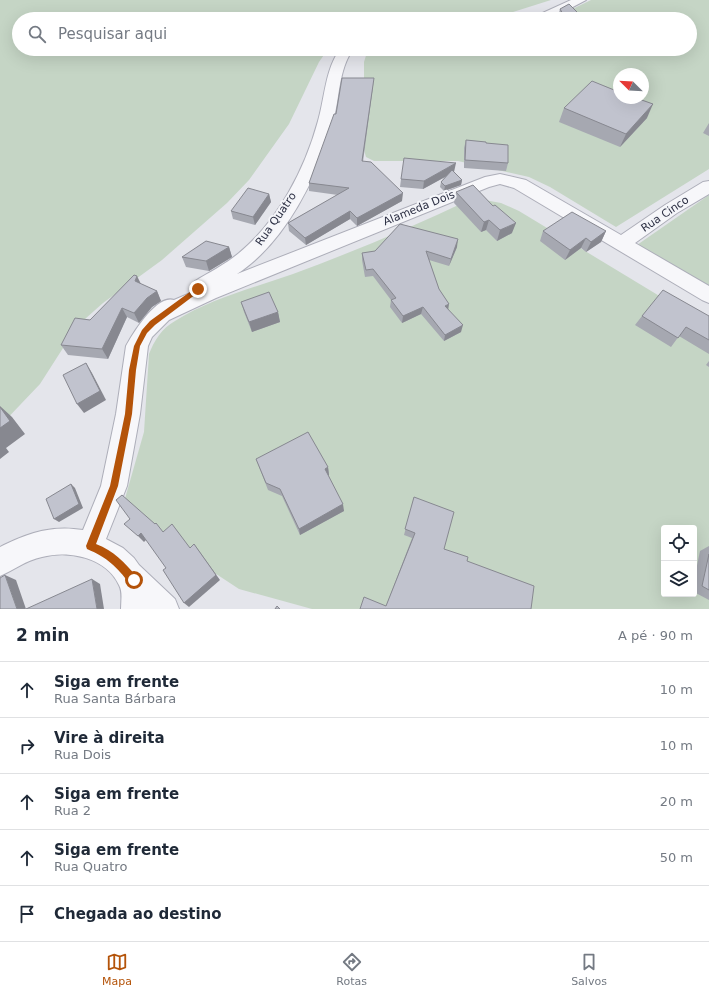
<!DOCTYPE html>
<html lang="pt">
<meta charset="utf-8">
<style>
:root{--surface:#fff;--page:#f6f6f7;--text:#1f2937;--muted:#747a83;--line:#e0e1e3;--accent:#b45309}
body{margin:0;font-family:"DejaVu Sans",sans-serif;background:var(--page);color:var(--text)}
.controls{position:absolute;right:12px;bottom:12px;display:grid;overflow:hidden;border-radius:4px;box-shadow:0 4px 16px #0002}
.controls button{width:36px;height:36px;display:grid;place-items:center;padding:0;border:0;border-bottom:1px solid var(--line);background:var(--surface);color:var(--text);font:20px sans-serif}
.compass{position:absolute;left:613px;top:68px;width:36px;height:36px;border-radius:50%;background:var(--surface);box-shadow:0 4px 16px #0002;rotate:294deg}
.stop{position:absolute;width:12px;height:12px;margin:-9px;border:3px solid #b45309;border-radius:50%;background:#fff}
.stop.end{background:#b45309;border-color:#fff;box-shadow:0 1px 4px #0008}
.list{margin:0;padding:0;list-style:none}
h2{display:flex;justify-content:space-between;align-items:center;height:52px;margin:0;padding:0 16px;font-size:17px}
h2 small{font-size:13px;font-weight:400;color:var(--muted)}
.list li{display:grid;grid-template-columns:26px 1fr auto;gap:12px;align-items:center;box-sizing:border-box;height:56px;padding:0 16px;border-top:1px solid var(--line)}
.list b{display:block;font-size:15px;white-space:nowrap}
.list p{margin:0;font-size:13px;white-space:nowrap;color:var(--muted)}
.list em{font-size:13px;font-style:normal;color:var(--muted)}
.icon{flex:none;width:22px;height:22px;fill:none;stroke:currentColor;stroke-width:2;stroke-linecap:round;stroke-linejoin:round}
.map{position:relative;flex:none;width:709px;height:609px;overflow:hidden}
.search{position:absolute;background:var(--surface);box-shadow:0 4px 16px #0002;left:12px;right:12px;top:12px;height:44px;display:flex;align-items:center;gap:10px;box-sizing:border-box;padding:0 14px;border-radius:22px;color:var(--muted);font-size:15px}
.sheet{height:332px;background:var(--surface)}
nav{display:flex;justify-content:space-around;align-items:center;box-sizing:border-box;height:56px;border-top:1px solid var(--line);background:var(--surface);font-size:11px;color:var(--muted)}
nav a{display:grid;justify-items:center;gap:2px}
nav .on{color:var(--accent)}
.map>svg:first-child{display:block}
</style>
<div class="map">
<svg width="709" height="609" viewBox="0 0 709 609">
<rect width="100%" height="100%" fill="#e4e5eb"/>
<g fill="#c5d5c5" fill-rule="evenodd">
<path d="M0,0H551L513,12L462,19H19V49H328L319,62L289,124L249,180L227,203L162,260L103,303L85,319L72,334L40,384L0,426Z"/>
<path d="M591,0H709V169L616,227L550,187L529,177L458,161H374L366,157L364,150V62L368,49H690V19H552ZM619,74H643V98H619Z"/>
<path d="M709,195V286L637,245Z"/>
<path d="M479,199L501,203L519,211L709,326V609H312L239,589L131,518L125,512L124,502L144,432L149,354C154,341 162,328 175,321C210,299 253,288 293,274C352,252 411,228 469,200ZM664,528H694V594H664Z"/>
</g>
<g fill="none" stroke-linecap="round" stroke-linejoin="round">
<g stroke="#adaeb9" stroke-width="2">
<g id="street">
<path d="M571,0H586L550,19H534L536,16Z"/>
<path d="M340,49H353C338,71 340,97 333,122C319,175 285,243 237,274L485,177L500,174L526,180L621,235L665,205L703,182L709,181V194L677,213L635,243L709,286V303L702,300L514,188L500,184L489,187L216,298L169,320L152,337L148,346L140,414L127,486L106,539L123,548L134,558L139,565L175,599L179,609H121C121,601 123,592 119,585C106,557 68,550 42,557C26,560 14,570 0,576V547L4,545C30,532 54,525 83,530L101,486L116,414L126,346C133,333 157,294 174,300L195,291L192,286L195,281C210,272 226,264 239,253C278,221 305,169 318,121C325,97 325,70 340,49Z"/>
</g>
</g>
<use href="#street" fill="#f7f7fa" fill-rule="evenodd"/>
</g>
<g fill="#a6a8b1">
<path d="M560,9L584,19H559L558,17Z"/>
<path d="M480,49H494V50Z"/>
<path d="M373,86L363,162L402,201L357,226L350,219L306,245L289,231L288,223L338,195L309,191V183L336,114Z"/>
<path d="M564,108L647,118L620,147L559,122Z"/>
<path d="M709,123V136L703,133Z"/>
<path d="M466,140L486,143L508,163L506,171L464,168V148Z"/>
<path d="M454,172L462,180L461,185L444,191L440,187L441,182L445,177L423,189L400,187L401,179Z"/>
<path d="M456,192L512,233L497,241L486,230L481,232L454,203Z"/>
<path d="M269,194L271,202L255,225L233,219L231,211Z"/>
<path d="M543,231H606L601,242L586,252L581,248L565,260L540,241Z"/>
<path d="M229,247L232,257L209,271L186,267L182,257Z"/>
<path d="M457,247L449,266L429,260L439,289L448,309L461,332L444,341L421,314L402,323L390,307L391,300L373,276L365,277L362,260V253Z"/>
<path d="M140,284L157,291L161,301L152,307L139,323L127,317L108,359L68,355L61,345L90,320Z"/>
<path d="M241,302L278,312L280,322L252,332L244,312Z"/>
<path d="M642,316H709V354L679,336L671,347L635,325Z"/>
<path d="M709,361V367L706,365Z"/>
<path d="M256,459L328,467L329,475H328L344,511L300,535L282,496L268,490Z"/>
<path d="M414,497L444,549L467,561L386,606L412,538L404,535Z"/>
<path d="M709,546V600L694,592V580L700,551Z"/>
</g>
<g fill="#878890">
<path d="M374,78L373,86L361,169L362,161Z"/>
<path d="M653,104L647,118L620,147L626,134Z"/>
<path d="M456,163L454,172L423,189L424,181Z"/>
<path d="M462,180L461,185L444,191L445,186Z"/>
<path d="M403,193L402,201L357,226V218Z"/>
<path d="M269,194L271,202L255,225L253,217Z"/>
<path d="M350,211V219L306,245L305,238Z"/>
<path d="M489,220L486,230L481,232L484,222Z"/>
<path d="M516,223L512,233L497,241L500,230Z"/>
<path d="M606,231L601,242L586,252L591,242Z"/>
<path d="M586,238L581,248L565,260L570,250Z"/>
<path d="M458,239L457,247L449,266L451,259Z"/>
<path d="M229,247L232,257L209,271L206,261Z"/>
<path d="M137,276L142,286L135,281Z"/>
<path d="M157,291L161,301L152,307L139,323L134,313L147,298Z"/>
<path d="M449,304L448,311L445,306Z"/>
<path d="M423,307L421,314L402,323L403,316Z"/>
<path d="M122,308L127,317L108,359L102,349Z"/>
<path d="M278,312L280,322L252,332L249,322Z"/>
<path d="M463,325L461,332L444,341L445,335Z"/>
<path d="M86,363L92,373L106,400L84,413L77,404Z"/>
<path d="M0,406L12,417L25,434L6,448L9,452L0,459Z"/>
<path d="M328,467L329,475L325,477V469Z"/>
<path d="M71,484L75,488L83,508L59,522L54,519Z"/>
<path d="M343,504L344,511L300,535L299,529Z"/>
<path d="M141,533L147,539L144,542L138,536Z"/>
<path d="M194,544L220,580L189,607L184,603Z"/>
<path d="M5,575L16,580L26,609H17Z"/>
<path d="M92,579L100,584L104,609H97Z"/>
</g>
<g fill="#c1c3ce" stroke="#878890">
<path d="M569,4L584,19H566L560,9Z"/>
<path d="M342,78H374L362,161L371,162L403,193L357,218L350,211L305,238L288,223L349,188L309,183L334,114H336Z"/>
<path d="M592,81L619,92V98H636L653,104L626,134L564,108Z"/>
<path d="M466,140L486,142V143L508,145V163L465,160Z"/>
<path d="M404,158L456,163L424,181L401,179Z"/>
<path d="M452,170L462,180L445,186L441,182Z"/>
<path d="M473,185L493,206L495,205L516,223L500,230L489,220L484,222L456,192Z"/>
<path d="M248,188L269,194L253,217L231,211Z"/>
<path d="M572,212L606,231L591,242L586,238L570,250L543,231Z"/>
<path d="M400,224L458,239L451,259L426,251L439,289L449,304L445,306L463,325L445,335L423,307L403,316L391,300L396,298L373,269L366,270L362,253L375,251Z"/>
<path d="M206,241L229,247L206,261L182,257Z"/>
<path d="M134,275L137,276L135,281L157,291L147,298L134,313L122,308L102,349L61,345L75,318L90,320Z"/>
<path d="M663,290L709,316V340L686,327L678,338L642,316Z"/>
<path d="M269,292L278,312L249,322L241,302Z"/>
<path d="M86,363L100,391L77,404L63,375Z"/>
<path d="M0,407L10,421L0,428Z"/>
<path d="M308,432L328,467L325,469L343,504L299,529L280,489L266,483L256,459Z"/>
<path d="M71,484L79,504L54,519L46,499Z"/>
<path d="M122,495L155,524L156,523L163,532L172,524L190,548L194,544L216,575L184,603L163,570L166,568L141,533L138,536L124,524L130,519L116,500Z"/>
<path d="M414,497L454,512L444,549L468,557L467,561L534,586L531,609H360L364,597L386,606L415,533L405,529Z"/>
<path d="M709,554V590L702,586Z"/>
<path d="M5,575L17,609H0V578Z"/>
<path d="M92,579L97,609H26Z"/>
<path d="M277,606L280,609H275Z"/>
</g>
<path fill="#b45309" d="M198,286L201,289L200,291L155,325L147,333L140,346L136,370L132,414L118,486L96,544C114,551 124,562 137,577L138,580L134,585L130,584C116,566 108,558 87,549L86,546L110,486L125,414L129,370L134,346L142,330L150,321Z"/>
<g text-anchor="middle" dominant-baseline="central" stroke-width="4" stroke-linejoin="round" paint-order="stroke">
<g font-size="11" fill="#2c2f43" stroke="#f4f5f9">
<text transform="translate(419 208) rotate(-22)">Alameda Dois</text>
<text transform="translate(665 214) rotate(-34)">Rua Cinco</text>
<text transform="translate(276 219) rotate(-55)">Rua Quatro</text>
</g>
</g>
</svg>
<div class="controls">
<button><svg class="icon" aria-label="locate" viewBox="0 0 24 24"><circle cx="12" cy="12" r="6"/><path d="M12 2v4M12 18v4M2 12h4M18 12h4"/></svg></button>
<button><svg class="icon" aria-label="layers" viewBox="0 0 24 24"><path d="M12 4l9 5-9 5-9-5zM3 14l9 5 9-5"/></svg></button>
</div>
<svg class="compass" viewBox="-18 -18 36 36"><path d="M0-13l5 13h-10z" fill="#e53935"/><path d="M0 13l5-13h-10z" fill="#747a83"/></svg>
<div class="stop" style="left:134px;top:580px"></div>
<div class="stop end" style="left:198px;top:289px"></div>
<div class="search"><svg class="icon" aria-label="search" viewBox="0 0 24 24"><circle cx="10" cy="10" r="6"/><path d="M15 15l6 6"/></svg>Pesquisar aqui</div>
</div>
<section class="sheet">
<h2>2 min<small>A pé · 90 m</small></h2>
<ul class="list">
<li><svg class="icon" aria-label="ahead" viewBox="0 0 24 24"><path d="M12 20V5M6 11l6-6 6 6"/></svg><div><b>Siga em frente</b><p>Rua Santa Bárbara</p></div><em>10 m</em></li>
<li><svg class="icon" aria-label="right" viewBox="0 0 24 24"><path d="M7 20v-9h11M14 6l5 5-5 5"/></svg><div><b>Vire à direita</b><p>Rua Dois</p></div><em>10 m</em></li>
<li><svg class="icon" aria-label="ahead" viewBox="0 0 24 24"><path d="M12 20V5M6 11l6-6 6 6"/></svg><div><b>Siga em frente</b><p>Rua 2</p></div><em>20 m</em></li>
<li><svg class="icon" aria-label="ahead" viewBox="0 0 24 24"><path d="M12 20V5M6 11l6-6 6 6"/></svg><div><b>Siga em frente</b><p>Rua Quatro</p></div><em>50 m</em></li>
<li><svg class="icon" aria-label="arrive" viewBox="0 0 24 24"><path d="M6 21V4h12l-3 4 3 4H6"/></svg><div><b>Chegada ao destino</b></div></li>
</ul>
</section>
<nav>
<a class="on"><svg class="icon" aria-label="map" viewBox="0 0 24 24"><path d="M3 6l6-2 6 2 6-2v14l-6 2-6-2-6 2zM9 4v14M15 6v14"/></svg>Mapa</a>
<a><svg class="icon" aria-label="directions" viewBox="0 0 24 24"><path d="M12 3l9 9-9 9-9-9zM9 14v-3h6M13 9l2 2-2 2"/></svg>Rotas</a>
<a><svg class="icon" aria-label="saved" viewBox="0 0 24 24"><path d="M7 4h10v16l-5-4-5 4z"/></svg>Salvos</a>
</nav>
